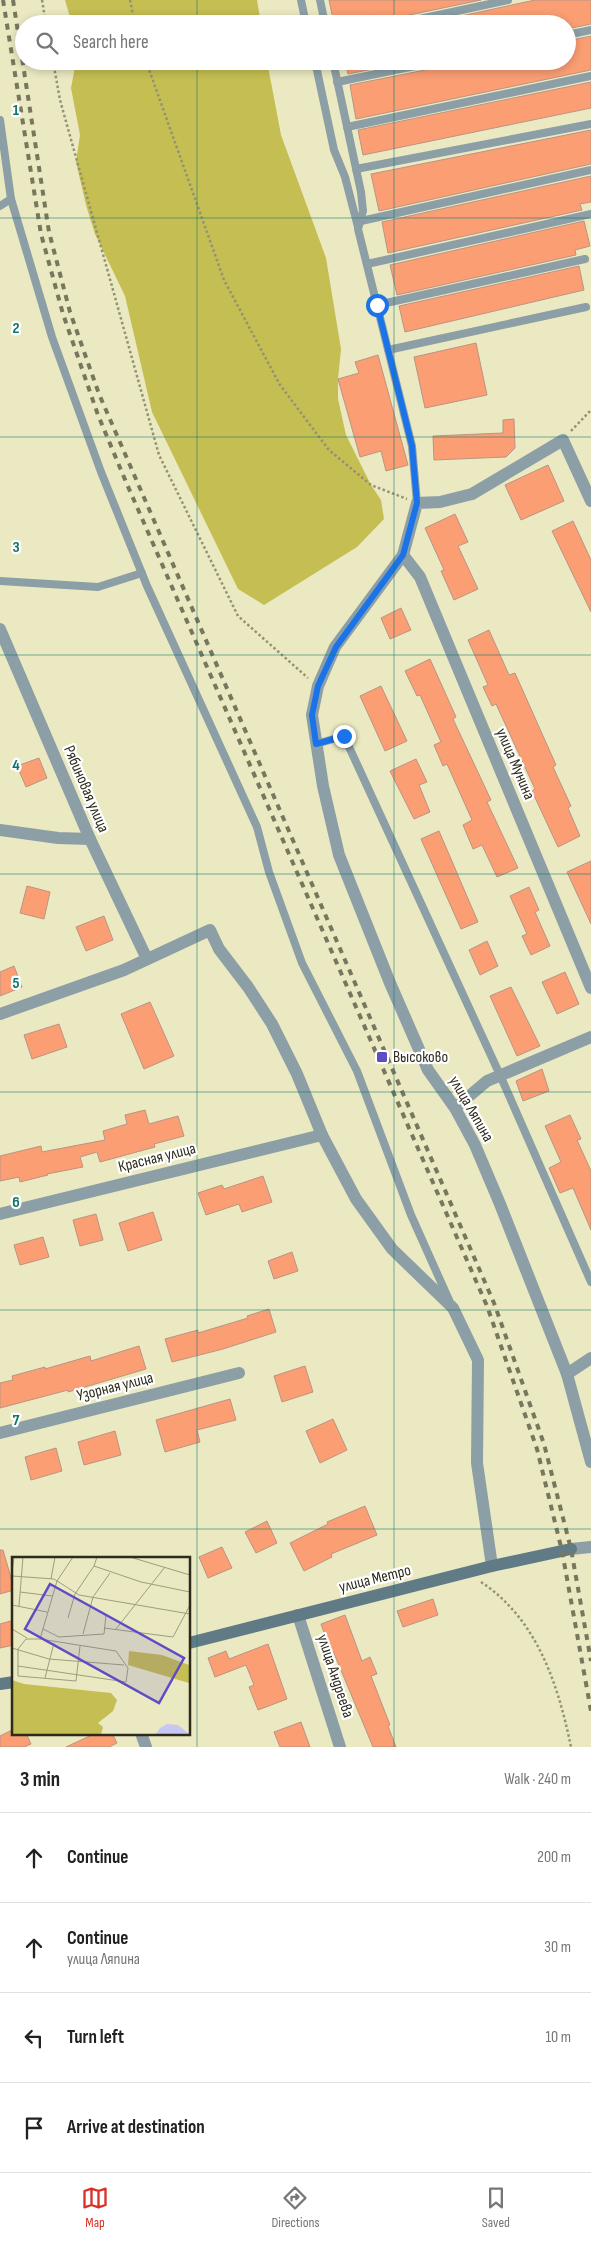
<!DOCTYPE html>
<meta charset="utf-8">
<style>
:root{--surface:#fff;--page:#f2f2f2;--text:#222;--muted:#767676;--line:#e0e0e0;--accent:#d93025}
body{margin:0;font-family:"Sofia Sans Condensed",sans-serif;background:var(--page);color:var(--text)}
.stop{position:absolute;width:15px;height:15px;margin:-11px;border:4px solid #1a73e8;border-radius:50%;background:#fff}
.stop.end{background:#1a73e8;border-color:#fff;box-shadow:0 1px 5px #0008}
.list{margin:0;padding:0;list-style:none}
h2{display:flex;justify-content:space-between;align-items:center;height:65px;margin:0;padding:0 20px;font-size:21px}
h2 small{font-size:16px;font-weight:400;color:var(--muted)}
.list li{display:grid;grid-template-columns:32px 1fr auto;gap:15px;align-items:center;box-sizing:border-box;height:90px;padding:0 20px;border-top:1px solid var(--line)}
.list b{display:block;font-size:19px;white-space:nowrap}
.list p{margin:0;font-size:16px;white-space:nowrap;color:var(--muted)}
.list em{font-size:16px;font-style:normal;color:var(--muted)}
.icon{flex:none;width:28px;height:28px;fill:none;stroke:currentColor;stroke-width:2;stroke-linecap:round;stroke-linejoin:round}
.map{position:relative;flex:none;width:591px;height:1747px;overflow:hidden}
.search{position:absolute;background:var(--surface);box-shadow:0 2px 8px #0003;left:15px;right:15px;top:15px;height:55px;display:flex;align-items:center;gap:12px;box-sizing:border-box;padding:0 18px;border-radius:28px;color:var(--muted);font-size:19px}
.sheet{height:425px;background:var(--surface)}
nav{display:flex;justify-content:space-around;align-items:center;box-sizing:border-box;height:70px;border-top:1px solid var(--line);background:var(--surface);font-size:14px;color:var(--muted)}
nav a{display:grid;justify-items:center;gap:2px}
nav .on{color:var(--accent)}
.map>svg:first-child{display:block}
</style>
<div class="map">
<svg width="591" height="1747" viewBox="0 0 591 1747">
<rect width="100%" height="100%" fill="#eae9c1"/>
<g fill="#c5be52">
<path d="M65,0H257L261,24H72Z"/>
<path d="M76,61H267L281,135L326,258L341,349L338,379V399L346,435L371,485L381,500L384,519L357,547L264,605L238,589L152,412L125,296L95,234L86,205L76,162L80,135L71,88Z"/>
</g>
<g fill="#fb9e73" stroke="#ba9483">
<path d="M329,0H481L395,18L391,24H376V15L334,24Z"/>
<path d="M535,0H591V24L567,29V21L554,24H424Z"/>
<path d="M591,36V70L356,119L350,85L440,67L444,63L454,61H567V41Z"/>
<path d="M345,61H408V62L348,74Z"/>
<path d="M591,82V108L363,155L358,130Z"/>
<path d="M591,130V164L379,211L371,174Z"/>
<path d="M591,176V202L580,204L582,210L388,253L382,222Z"/>
<path d="M584,221L590,246L575,250L576,255L397,295L390,265Z"/>
<path d="M579,266L584,290L405,332L399,306Z"/>
<path d="M476,343L487,395L425,408L414,357Z"/>
<path d="M378,355L408,465L386,471L381,451L360,457L338,379L359,373L355,362Z"/>
<path d="M514,419L515,448L506,457L434,460L433,436L503,433V420Z"/>
<path d="M548,465L564,501L521,520L505,485Z"/>
<path d="M455,514L468,542L458,546L478,589L454,600L441,571L444,570L425,528Z"/>
<path d="M573,521L591,560V612L552,531Z"/>
<path d="M401,608L411,630L390,639L381,618Z"/>
<path d="M489,630L509,675L515,673L556,765L553,767L571,806L568,808L580,836L558,847L532,791L535,789L496,704L492,706L483,687L488,685L468,640Z"/>
<path d="M430,659L456,717L453,719L491,800L487,802L518,868L497,877L482,845L473,849L463,825L472,820L447,764L443,766L434,745L441,742L420,695L417,696L405,671Z"/>
<path d="M381,686L407,741L385,751L360,696Z"/>
<path d="M39,758L47,778L26,787L17,766Z"/>
<path d="M416,759L427,782L419,785L430,812L414,819L390,771Z"/>
<path d="M439,831L478,922L461,929L421,839Z"/>
<path d="M591,861V924L567,872Z"/>
<path d="M27,886L50,892L44,919L20,913Z"/>
<path d="M529,887L539,910L535,912L550,946L531,955L522,936L527,934L510,896Z"/>
<path d="M104,916L113,940L86,951L76,927Z"/>
<path d="M487,941L498,966L480,975L469,950Z"/>
<path d="M14,966L22,987L0,996V972Z"/>
<path d="M565,972L579,1004L557,1014L542,982Z"/>
<path d="M511,987L540,1046L517,1056L490,996Z"/>
<path d="M150,1002L174,1056L144,1069L121,1014Z"/>
<path d="M59,1024L67,1047L32,1059L24,1035Z"/>
<path d="M542,1069L549,1091L523,1101L516,1081Z"/>
<path d="M145,1110L149,1124L178,1116L184,1136L154,1144L155,1147L100,1162L97,1152L80,1157L83,1167L47,1174L48,1175L20,1182L19,1177L0,1181V1156L41,1146L42,1152L105,1140L103,1131L127,1124L125,1115Z"/>
<path d="M570,1115L581,1139L577,1140L591,1171V1230L573,1188L560,1193L549,1168L561,1162L545,1126Z"/>
<path d="M263,1176L272,1202L242,1212L239,1204L206,1215L198,1193L222,1185L224,1189Z"/>
<path d="M153,1212L162,1240L128,1251L119,1223Z"/>
<path d="M96,1214L103,1240L80,1246L73,1220Z"/>
<path d="M43,1237L49,1257L20,1265L14,1245Z"/>
<path d="M292,1252L298,1271L274,1279L268,1261Z"/>
<path d="M269,1309L276,1332L223,1349L172,1362L165,1339L198,1330V1333L248,1318L247,1316Z"/>
<path d="M139,1346L146,1369L68,1392V1390L0,1408V1383L13,1380L12,1376L45,1367V1369L90,1356L91,1361Z"/>
<path d="M305,1366L313,1392L282,1402L274,1376Z"/>
<path d="M230,1399L236,1420L197,1430L200,1442L165,1452L156,1420Z"/>
<path d="M333,1419L347,1450L320,1463L306,1431Z"/>
<path d="M115,1431L121,1455L84,1465L78,1442Z"/>
<path d="M56,1448L62,1471L31,1480L25,1457Z"/>
<path d="M365,1506L377,1535L331,1554L332,1557L304,1571L290,1543L328,1524L327,1522Z"/>
<path d="M267,1521L277,1543L256,1553L245,1532Z"/>
<path d="M222,1547L232,1568L208,1578L199,1557Z"/>
<path d="M0,1550H3L14,1588V1590L0,1594Z"/>
<path d="M433,1599L438,1615L403,1627L397,1611Z"/>
<path d="M345,1615L362,1661L370,1657L377,1674L371,1676L390,1725L388,1726L396,1747H373L333,1651L331,1652L321,1624Z"/>
<path d="M14,1620V1645L0,1648V1624Z"/>
<path d="M268,1644L287,1699L258,1710L249,1687L254,1685L246,1665L215,1677L208,1658L226,1651L229,1659Z"/>
<path d="M301,1722L310,1747H280L274,1732Z"/>
<path d="M14,1729V1733H26L31,1744L24,1747H0V1736Z"/>
<path d="M96,1733H112L117,1743L109,1747H66Z"/>
</g>
<g fill="none" stroke-linecap="round" stroke-linejoin="round">
<g stroke="#939275" stroke-width="2.5" stroke-dasharray="2.5 2.5" stroke-linecap="butt">
<path d="M42,0L46,24"/>
<path d="M130,0L135,24"/>
<path d="M53,61L60,100L159,455L238,616L308,678"/>
<path d="M146,61L224,280L280,385L329,450L371,485L407,499"/>
<path d="M571,431L591,410"/>
<path d="M481,1582C537,1619 558,1684 571,1747"/>
</g>
<g stroke="#8c9ea6" stroke-width="8">
<path d="M301,0L306,24"/>
<path d="M320,0L325,24"/>
<path d="M396,24L508,0"/>
<path d="M567,35L591,30"/>
<path d="M315,61L334,150L345,177L358,227"/>
<path d="M333,61L361,192L363,211L358,229L412,446L417,503"/>
<path d="M337,82L439,61"/>
<path d="M0,120L11,199"/>
<path d="M347,127L591,76"/>
<path d="M356,169L591,124"/>
<path d="M0,206L11,199L52,337L101,472L147,586L257,827L269,872L302,963L357,1071L411,1215L449,1300"/>
<path d="M361,221L591,170"/>
<path d="M367,264L591,214"/>
<path d="M377,305L585,259"/>
<path d="M388,350L586,307"/>
<path d="M0,581L98,587L142,573"/>
<path d="M316,744L344,736L500,1075L591,1282"/>
</g>
<g stroke="#8c9ea6" stroke-width="12">
<path d="M591,501L563,440L472,494L440,502L417,503L403,555L335,647L318,686L312,715L323,786L339,855L390,983L428,1070L455,1108L475,1145L500,1204L567,1374L591,1462"/>
<path d="M403,555L420,577L591,988"/>
<path d="M0,629L90,839L147,959"/>
<path d="M0,830L58,838L90,839"/>
<path d="M0,1014L124,970L210,930L219,949L248,987L272,1024L297,1074L322,1135L356,1199L392,1249L453,1308L478,1360L477,1463L492,1566"/>
<path d="M455,1108L487,1081L591,1037"/>
<path d="M0,1214L322,1135"/>
<path d="M567,1374L591,1358"/>
<path d="M0,1433L239,1373"/>
<path d="M571,1549L591,1547"/>
<path d="M298,1615L340,1747"/>
<path d="M141,1733L146,1747"/>
</g>
<g stroke="#617b86" stroke-width="12">
<path d="M189,1643L492,1566L571,1549"/>
<path d="M0,1684L14,1682"/>
</g>
<g stroke="#78775e" stroke-width="4" stroke-dasharray="6 6" stroke-linecap="butt">
<path d="M3,0L41,234L63,314L98,415L126,482L487,1306L537,1449L562,1551L591,1711"/>
<path d="M13,0L49,232L70,312L99,394L494,1303L544,1444L571,1549L591,1661"/>
</g>
</g>
<g fill="none" stroke-linecap="round" stroke-linejoin="round">
<path stroke="#1a73e8" stroke-width="6" d="M344,736L316,744L312,715L318,686L336,647L403,555L417,503L412,446L377,305"/>
</g>
<path fill="none" stroke="#0f766e" stroke-width="1" stroke-opacity="0.55" d="M197,0V24M394,0V24M197,61V1747M394,61V1747M0,218H591M0,437H591M0,655H591M0,874H591M0,1092H591M0,1310H591M0,1529H591"/>
<rect fill="#5f4cc5" stroke="#fff" stroke-width="2" x="376" y="1051" width="12" height="12" rx="2.5"/>
<g text-anchor="middle" dominant-baseline="central" stroke-width="4.5" stroke-linejoin="round" paint-order="stroke">
<g font-size="16" fill="#2c2b1c" stroke="#fff">
<text transform="translate(515 764) rotate(67)">улица Мунина</text>
<text transform="translate(86 789) rotate(67)">Рябиновая улица</text>
<text transform="translate(471 1109) rotate(60)">улица Ляпина</text>
<text transform="translate(157 1158) rotate(-14)">Красная улица</text>
<text transform="translate(115 1387) rotate(-14)">Узорная улица</text>
<text transform="translate(375 1579) rotate(-14)">улица Метро</text>
<text transform="translate(335 1676) rotate(72)">улица Андреева</text>
</g>
<g font-size="16" fill="#2c2b1c" stroke="#fff" text-anchor="start">
<text x="393" y="1057">Высоково</text>
</g>
</g>
<g transform="translate(12 1557)">
<rect width="178" height="178" fill="#eae9c1"/>
<path d="M117,94L150,98L177,108V126L116,108ZM0,123L12,127L99,136L105,143L101,154L86,166L91,170L89,177H0Z" fill="#c5be52"/>
<path d="M155,167L166,168L177,177H144L148,171Z" fill="#c7c6f4"/>
<path fill="none" stroke="#9e9d7f" stroke-width="1" d="M61,0L45,24L28,82H14L6,92V119L64,124L68,89M118,0L178,18M82,9L129,25L178,35M0,16L2,0M0,19L42,22L67,38L178,57M39,22L43,0M8,35L40,39M0,48L35,55M7,49L11,0M56,61L63,37L82,9L85,0M92,71L161,80L178,48M0,72L15,81M31,72L47,80L92,77L94,58M104,72L153,10M71,77L81,40L98,16M0,91L37,102L112,108M6,109L114,125L116,111L104,94L28,82M33,121L42,86"/>
<path fill="#5f4cc5" fill-opacity="0.15" stroke="#5f4cc5" stroke-width="2.5" d="M38,27L172,101L147,146L13,72Z"/>
<rect width="178" height="178" fill="none" stroke="#2c2b1c" stroke-width="2.5"/>
</g>
<g font-size="16" text-anchor="middle" font-weight="bold" fill="#0f766e" stroke="#fff" stroke-width="4.5" stroke-linejoin="round" paint-order="stroke">
<text x="16" y="115">1</text>
<text x="16" y="333">2</text>
<text x="16" y="552">3</text>
<text x="16" y="770">4</text>
<text x="16" y="988">5</text>
<text x="16" y="1207">6</text>
<text x="16" y="1425">7</text>
</g>
</svg>
<div class="stop" style="left:377px;top:305px"></div>
<div class="stop end" style="left:344px;top:736px"></div>
<div class="search"><svg class="icon" aria-label="search" viewBox="0 0 24 24"><circle cx="10" cy="10" r="6"/><path d="M15 15l6 6"/></svg>Search here</div>
</div>
<section class="sheet">
<h2>3 min<small>Walk · 240 m</small></h2>
<ul class="list">
<li><svg class="icon" aria-label="ahead" viewBox="0 0 24 24"><path d="M12 20V5M6 11l6-6 6 6"/></svg><div><b>Continue</b></div><em>200 m</em></li>
<li><svg class="icon" aria-label="ahead" viewBox="0 0 24 24"><path d="M12 20V5M6 11l6-6 6 6"/></svg><div><b>Continue</b><p>улица Ляпина</p></div><em>30 m</em></li>
<li><svg class="icon" aria-label="left" viewBox="0 0 24 24"><path d="M17 20v-9H6M10 6l-5 5 5 5"/></svg><div><b>Turn left</b></div><em>10 m</em></li>
<li><svg class="icon" aria-label="arrive" viewBox="0 0 24 24"><path d="M6 21V4h12l-3 4 3 4H6"/></svg><div><b>Arrive at destination</b></div></li>
</ul>
</section>
<nav>
<a class="on"><svg class="icon" aria-label="map" viewBox="0 0 24 24"><path d="M3 6l6-2 6 2 6-2v14l-6 2-6-2-6 2zM9 4v14M15 6v14"/></svg>Map</a>
<a><svg class="icon" aria-label="directions" viewBox="0 0 24 24"><path d="M12 3l9 9-9 9-9-9zM9 14v-3h6M13 9l2 2-2 2"/></svg>Directions</a>
<a><svg class="icon" aria-label="saved" viewBox="0 0 24 24"><path d="M7 4h10v16l-5-4-5 4z"/></svg>Saved</a>
</nav>
